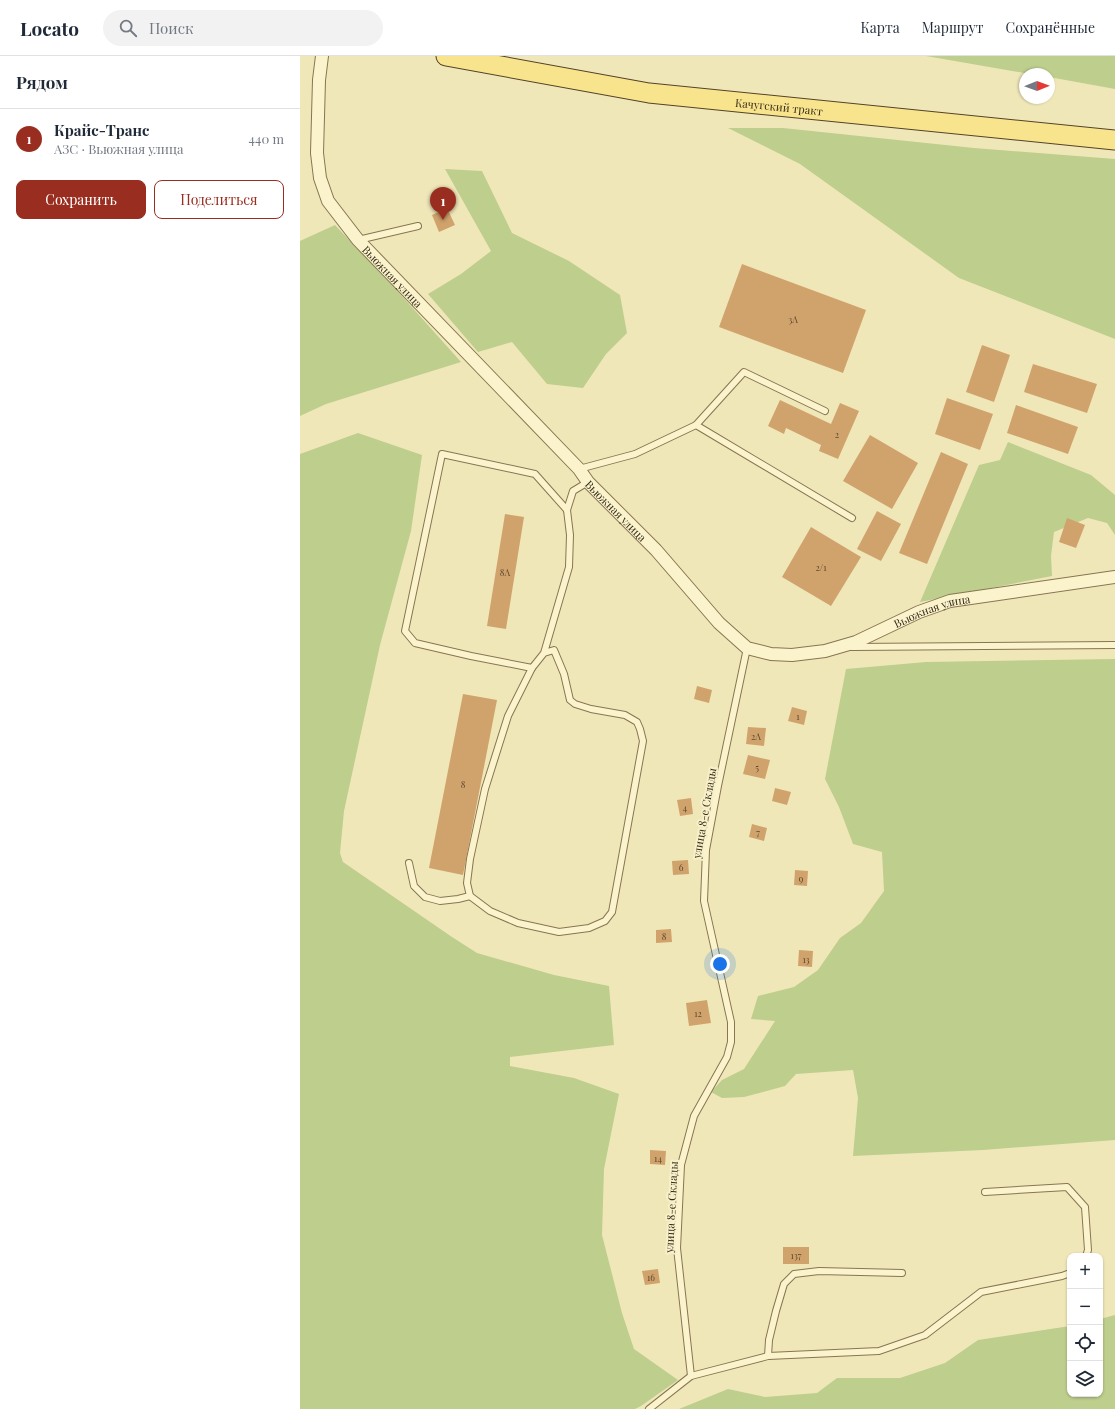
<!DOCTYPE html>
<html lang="ru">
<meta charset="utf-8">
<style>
:root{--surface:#fff;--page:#f2f2f3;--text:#1f2937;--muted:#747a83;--line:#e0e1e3;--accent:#992e20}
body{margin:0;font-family:"Playfair Display",serif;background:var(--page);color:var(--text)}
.controls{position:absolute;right:12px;bottom:12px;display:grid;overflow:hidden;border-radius:8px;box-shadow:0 1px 3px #0004}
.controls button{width:36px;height:36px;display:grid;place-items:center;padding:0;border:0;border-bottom:1px solid var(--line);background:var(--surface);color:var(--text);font:20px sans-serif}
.compass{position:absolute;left:719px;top:12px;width:36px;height:36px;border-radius:50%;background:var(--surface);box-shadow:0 1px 3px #0004;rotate:89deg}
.you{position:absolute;left:420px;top:908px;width:14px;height:14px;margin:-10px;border:3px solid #fff;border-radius:50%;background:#1a73e8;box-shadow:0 0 0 6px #1a73e833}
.badge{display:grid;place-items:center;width:26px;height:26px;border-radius:50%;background:var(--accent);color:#fff;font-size:13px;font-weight:700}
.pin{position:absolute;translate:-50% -33px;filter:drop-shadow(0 1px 2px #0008)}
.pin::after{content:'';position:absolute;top:21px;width:14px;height:12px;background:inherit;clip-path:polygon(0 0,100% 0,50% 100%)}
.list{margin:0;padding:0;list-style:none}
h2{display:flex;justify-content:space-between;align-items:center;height:52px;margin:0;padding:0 16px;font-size:17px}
h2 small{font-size:13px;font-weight:400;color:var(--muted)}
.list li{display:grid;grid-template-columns:26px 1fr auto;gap:12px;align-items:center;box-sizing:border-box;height:60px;padding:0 16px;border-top:1px solid var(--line)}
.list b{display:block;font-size:15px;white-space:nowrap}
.list p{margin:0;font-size:13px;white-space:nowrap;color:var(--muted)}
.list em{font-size:13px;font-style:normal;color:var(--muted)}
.actions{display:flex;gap:8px;padding:12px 16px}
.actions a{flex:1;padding:9px 0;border:1px solid var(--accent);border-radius:8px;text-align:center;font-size:14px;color:var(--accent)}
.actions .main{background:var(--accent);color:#fff}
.icon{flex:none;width:22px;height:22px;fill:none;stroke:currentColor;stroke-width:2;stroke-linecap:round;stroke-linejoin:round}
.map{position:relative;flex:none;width:815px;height:1353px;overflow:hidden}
header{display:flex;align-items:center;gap:24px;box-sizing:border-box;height:56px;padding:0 20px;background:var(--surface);border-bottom:1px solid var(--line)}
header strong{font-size:19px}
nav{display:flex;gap:22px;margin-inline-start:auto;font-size:14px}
.search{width:280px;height:36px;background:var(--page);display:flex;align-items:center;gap:10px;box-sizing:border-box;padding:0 14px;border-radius:22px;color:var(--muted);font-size:15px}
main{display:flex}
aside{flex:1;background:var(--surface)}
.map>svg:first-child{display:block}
</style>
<header>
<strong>Locato</strong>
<div class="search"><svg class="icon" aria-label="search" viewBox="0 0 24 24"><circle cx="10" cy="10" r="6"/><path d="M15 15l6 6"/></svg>Поиск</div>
<nav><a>Карта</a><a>Маршрут</a><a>Сохранённые</a></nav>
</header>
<main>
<aside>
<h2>Рядом<small></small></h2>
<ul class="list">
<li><span class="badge">1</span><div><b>Крайс-Транс</b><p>АЗС · Вьюжная улица</p></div><em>440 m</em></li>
</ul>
<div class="actions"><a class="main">Сохранить</a><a>Поделиться</a></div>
</aside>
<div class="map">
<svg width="815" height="1353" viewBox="0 0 815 1353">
<rect width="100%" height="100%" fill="#f0e7b9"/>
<g fill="#bece8d">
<path d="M626,0H815V33L749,21V18H730Z"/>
<path d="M428,72H483L674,92L815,103V283L659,222L500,108Z"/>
<path d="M145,113L182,115L212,177L269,205L320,239L327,277L306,298L283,332L247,328L212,286L178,296L128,238L161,218L191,195Z"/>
<path d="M35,169L101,239L161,306L26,348L0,360V185Z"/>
<path d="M58,377L122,399L111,475L80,589L44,755L40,797L43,806L152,881L177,897L254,919L309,930L314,989L210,1001V1010L274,1022L319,1038L304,1113L302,1179L322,1257L334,1293L378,1324L341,1350L335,1353H0V398Z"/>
<path d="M708,386L791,419L815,439V479L807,467L788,462L754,476L751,500L752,520L620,546L679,409L700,404Z"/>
<path d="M815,603V1084L683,1094L553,1100L558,1042L553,1014L496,1018L485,1030L444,1041L422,1042L411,1036L422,1024L444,1013L475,965L451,963L458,940L494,931L518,914L540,882L561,867L584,835L582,796L553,788L539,751L525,723L546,613L626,606Z"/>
<path d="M815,1259V1353H379L428,1333L465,1341L517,1337L537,1322H600L645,1307L678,1284L770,1270V1338H800V1263Z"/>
</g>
<g fill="#d1a36c">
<path d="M147,152L155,169L139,176L132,159Z"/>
<path d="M442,208L566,254L543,317L419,271Z"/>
<path d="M682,289L710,299L694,346L666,336Z"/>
<path d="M733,308L797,328L787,357L724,336Z"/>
<path d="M647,342L693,358L680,394L635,378Z"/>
<path d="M480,344L531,368L540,347L559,355L538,403L519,395L521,389L486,372L484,378L468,370Z"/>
<path d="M716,349L778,371L768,398L707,377Z"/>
<path d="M570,379L618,407L592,453L543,425Z"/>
<path d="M641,396L668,408L627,508L599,497Z"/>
<path d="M577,455L601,468L581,505L557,493Z"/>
<path d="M205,458L224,461L206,573L187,570Z"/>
<path d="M767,462L785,469L776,492L759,486Z"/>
<path d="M511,471L561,501L531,550L482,521Z"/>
<path d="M397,630L412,634L409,647L394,643Z"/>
<path d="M163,638L197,644L163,819L129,812Z"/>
<path d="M492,651L507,655L504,669L488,665Z"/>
<path d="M448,671L466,672L464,690L446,688Z"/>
<path d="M448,699L470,704L465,723L443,718Z"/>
<path d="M475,732L491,736L487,749L472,745Z"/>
<path d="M391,742L393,758L380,760L377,744Z"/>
<path d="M452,768L467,772L464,785L449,781Z"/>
<path d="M388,804L389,818L373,819L372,805Z"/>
<path d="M495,814L508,815L507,830L494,829Z"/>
<path d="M371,873L372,886L356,887V874Z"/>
<path d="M499,894L513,895L512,911L498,910Z"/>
<path d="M407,944L411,967L389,970L386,947Z"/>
<path d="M350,1094L366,1095L365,1109L350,1108Z"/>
<rect x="483" y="1191" width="26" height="17"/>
<path d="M358,1213L360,1227L345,1229L342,1215Z"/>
</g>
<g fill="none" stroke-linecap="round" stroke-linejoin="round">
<g stroke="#877553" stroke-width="8">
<g id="lane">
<path d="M58,184L118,170"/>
<path d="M396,369L444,316L525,355"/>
<path d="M279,413L335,398L396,369L552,462"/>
<path d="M552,591L815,589"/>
<path d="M244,597L254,594L264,618L270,644L275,648L291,653L325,659L337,666L340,673L343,685L312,856L305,865L289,872L259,876L218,867L190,855L170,840L167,827L170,803L185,733L208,660L232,612L244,597L269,511L270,479L267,454"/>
<path d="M232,612L171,600L115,587L105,575L142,398L235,418L267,454L273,435L288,426"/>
<path d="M109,807L114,830L125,841L140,845L158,843L170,840"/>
<path d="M685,1136L767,1131L785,1151L788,1194L786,1200"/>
<path d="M468,1300L469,1284L476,1255L484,1228L494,1218L519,1215L602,1217"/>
<path d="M391,1320L377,1192L381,1109L394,1060L427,1001L431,986V966L404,845L406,794L418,730L447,592"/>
<path d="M349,1353L391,1320L468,1300L579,1295L625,1279L681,1236L762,1220L770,1217"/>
</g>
</g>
<g stroke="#877553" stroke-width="14">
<g id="street">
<path id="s1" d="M22,0L19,24L17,97L20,122L28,145L58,184L279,413L288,426L356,494L419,567L447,592L471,598L492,599L525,595L556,586L619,556L650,545L815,521"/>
</g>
</g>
<g stroke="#544228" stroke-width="21">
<g id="primary">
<path id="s2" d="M146,0L349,37L815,84"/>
</g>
</g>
<use href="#lane" stroke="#fbf3cc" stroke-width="6"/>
<use href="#street" stroke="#fbf3cc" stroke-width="12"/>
<use href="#primary" stroke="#f8e48c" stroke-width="19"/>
</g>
<g text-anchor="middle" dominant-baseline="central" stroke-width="4" stroke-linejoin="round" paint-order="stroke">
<g font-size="9" fill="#5c482e">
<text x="493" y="263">3А</text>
<text x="537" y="378">2</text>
<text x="521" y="511">2/1</text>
<text x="205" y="516">8А</text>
<text x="498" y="660">1</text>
<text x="456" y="680">2А</text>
<text x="457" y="711">5</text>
<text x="163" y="728">8</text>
<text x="385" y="751">4</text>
<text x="458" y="776">7</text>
<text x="381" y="811">6</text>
<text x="501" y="822">9</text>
<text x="364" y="880">8</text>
<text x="506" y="903">13</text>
<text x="398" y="957">12</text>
<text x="358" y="1102">14</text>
<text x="496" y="1199">137</text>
<text x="351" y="1221">16</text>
</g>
<g font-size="11" fill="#352a19" stroke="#f7f0c9">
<text stroke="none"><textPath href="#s2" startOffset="337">Качугский тракт</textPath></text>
<text stroke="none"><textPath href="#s1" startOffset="246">Вьюжная улица</textPath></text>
<text stroke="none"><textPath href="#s1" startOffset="570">Вьюжная улица</textPath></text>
<text stroke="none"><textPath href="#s1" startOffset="954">Вьюжная улица</textPath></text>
<text transform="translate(404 757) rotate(-80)">улица 8-е Склады</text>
<text transform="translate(371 1151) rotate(-87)">улица 8-е Склады</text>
</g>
</g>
</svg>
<div class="controls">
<button>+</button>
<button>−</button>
<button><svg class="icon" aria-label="locate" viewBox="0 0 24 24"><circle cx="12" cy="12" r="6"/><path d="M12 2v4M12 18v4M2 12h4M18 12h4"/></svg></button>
<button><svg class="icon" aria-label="layers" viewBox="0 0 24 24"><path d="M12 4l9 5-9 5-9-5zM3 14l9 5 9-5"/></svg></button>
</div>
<svg class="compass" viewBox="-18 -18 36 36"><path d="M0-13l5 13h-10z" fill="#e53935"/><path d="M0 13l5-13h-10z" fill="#747a83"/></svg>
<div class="you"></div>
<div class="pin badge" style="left:143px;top:164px">1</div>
</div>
</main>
